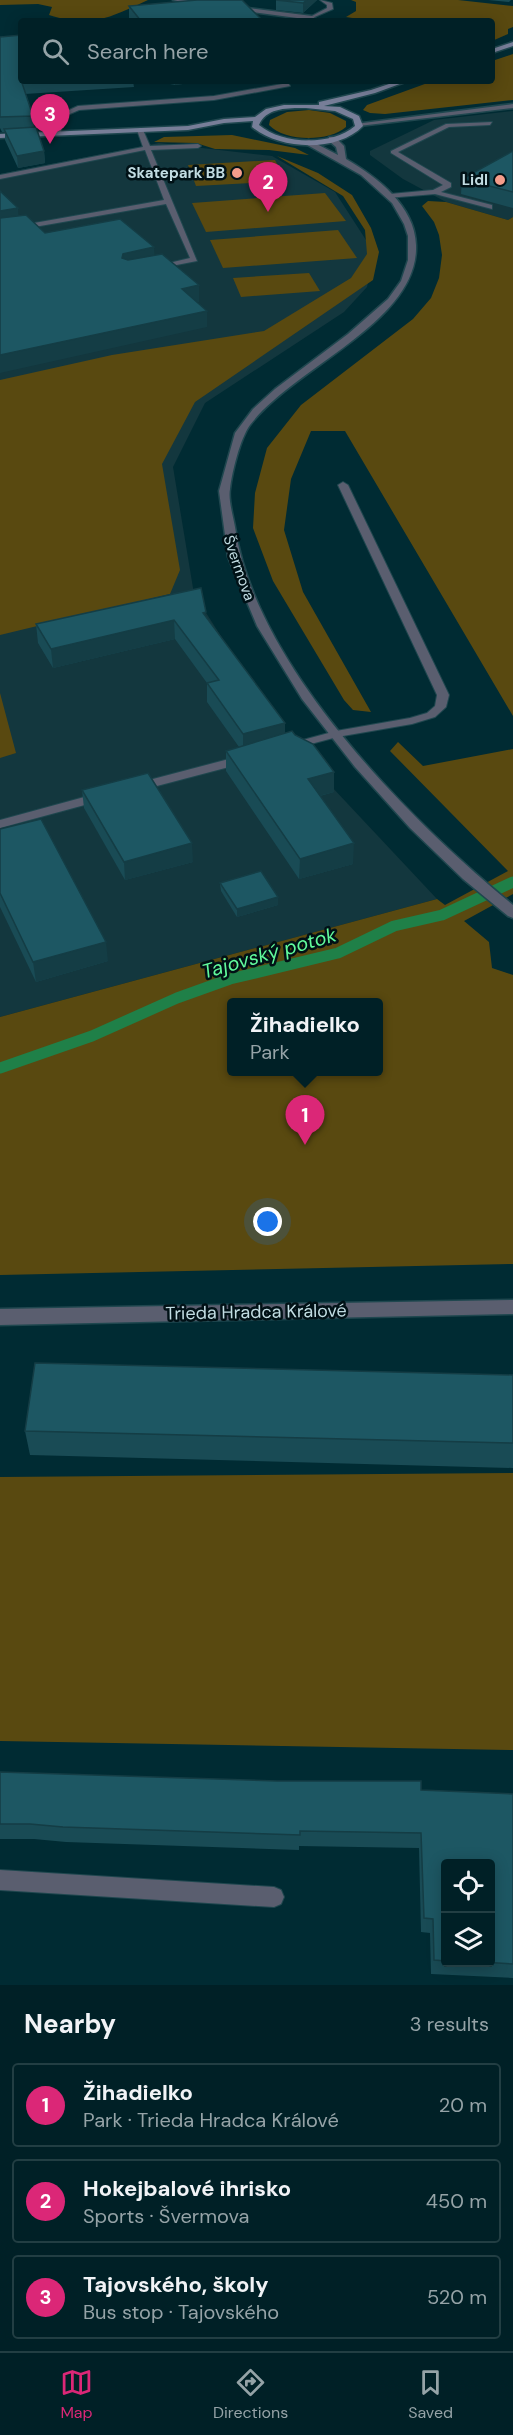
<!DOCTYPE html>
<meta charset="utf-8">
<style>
:root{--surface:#002026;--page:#0a282e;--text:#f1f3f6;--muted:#95a3a7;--line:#223e43;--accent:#db2777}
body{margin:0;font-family:"DM Sans",sans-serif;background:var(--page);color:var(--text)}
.controls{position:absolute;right:18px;bottom:18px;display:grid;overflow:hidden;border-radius:6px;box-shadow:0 3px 15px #0003}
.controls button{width:54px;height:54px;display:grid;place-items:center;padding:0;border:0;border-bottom:2px solid var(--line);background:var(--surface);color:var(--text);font:30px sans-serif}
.you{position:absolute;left:268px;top:1222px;width:21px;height:21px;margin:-15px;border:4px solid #fff;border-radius:50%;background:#1a73e8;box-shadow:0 0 0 9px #1a73e833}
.badge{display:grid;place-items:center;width:39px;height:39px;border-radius:50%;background:var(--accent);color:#fff;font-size:20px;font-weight:700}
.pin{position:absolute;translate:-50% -50px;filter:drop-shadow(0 2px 3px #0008)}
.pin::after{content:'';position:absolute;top:32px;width:21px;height:18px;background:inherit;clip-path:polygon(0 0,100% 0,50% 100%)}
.popup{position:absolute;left:227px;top:998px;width:156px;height:78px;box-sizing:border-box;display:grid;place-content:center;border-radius:6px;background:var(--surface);filter:drop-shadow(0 2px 4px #0005);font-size:20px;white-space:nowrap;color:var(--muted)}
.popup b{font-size:22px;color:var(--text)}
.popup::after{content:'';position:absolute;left:50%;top:100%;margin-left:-12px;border:12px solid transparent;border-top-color:var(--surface)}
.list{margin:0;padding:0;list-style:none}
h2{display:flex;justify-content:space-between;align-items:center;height:78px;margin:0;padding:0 24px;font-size:26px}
h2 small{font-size:20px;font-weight:400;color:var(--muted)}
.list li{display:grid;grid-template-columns:39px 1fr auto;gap:18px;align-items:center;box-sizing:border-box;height:84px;margin:0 12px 12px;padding:0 12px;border:2px solid var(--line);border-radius:6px}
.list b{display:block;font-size:22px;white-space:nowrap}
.list p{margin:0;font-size:20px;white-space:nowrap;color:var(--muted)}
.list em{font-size:20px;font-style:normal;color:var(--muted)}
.icon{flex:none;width:33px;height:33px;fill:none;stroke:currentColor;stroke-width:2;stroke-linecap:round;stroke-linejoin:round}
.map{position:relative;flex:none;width:513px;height:1985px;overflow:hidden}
.search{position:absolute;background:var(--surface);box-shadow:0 3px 15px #0003;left:18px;right:18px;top:18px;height:66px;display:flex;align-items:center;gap:15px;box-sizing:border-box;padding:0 21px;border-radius:6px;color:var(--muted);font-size:22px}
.sheet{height:366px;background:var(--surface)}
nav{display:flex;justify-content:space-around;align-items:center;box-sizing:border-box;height:84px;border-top:2px solid var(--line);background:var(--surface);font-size:16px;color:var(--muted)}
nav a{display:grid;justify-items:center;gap:3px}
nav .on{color:var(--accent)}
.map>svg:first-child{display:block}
</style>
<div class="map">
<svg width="513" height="1985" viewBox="0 0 513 1985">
<rect width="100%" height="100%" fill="#002b33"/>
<g fill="#13373e">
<path d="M513,111V217L508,220L446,202L403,179L370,155V151L434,120Z"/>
<path d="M159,143L272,156L335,192L375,254L367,287L344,312L205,403L173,467L194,594L286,738L437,899L0,1017V174Z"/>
</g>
<g fill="#594910" fill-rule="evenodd">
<path d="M0,0H148C109,18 92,28 49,15L52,7L38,4L0,5Z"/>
<path d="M351,0H458L513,6V27L508,29V34L492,41V21H371L346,17L356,11V2Z"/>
<path d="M513,54V100L385,114L370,113L363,110L367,105L433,81H492V61Z"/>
<path d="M309,110L330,113L346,121V127C329,142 285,142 269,125L270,120L287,112Z"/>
<path d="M232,135L295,148L309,155L269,150L215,149L196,143L154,142L164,137Z"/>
<path d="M277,156L318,173L352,195L371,228L379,252L373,280L195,402L162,464L180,570L170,594L0,635V380L112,355L264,331L351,278L367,254L365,230L343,196Z"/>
<path d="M275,160L286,181L196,186L188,165Z"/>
<path d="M325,193L346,221L206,232L192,203Z"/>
<path d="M428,201L446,202L508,220L513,217V716L345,431H311L291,479L284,530L303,592L371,712L353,710L344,700L273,581L253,528L255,493L267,448L301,405L413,319L431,298L439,278L442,255L439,235L434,222L422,206Z"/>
<path d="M338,230L357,258L223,268L210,240Z"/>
<path d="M309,273L320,291L241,297L233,278Z"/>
<path d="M0,693L16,753L0,758Z"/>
<path d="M398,742L423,766L513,749V894L464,921L489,942L492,968L513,975V1264L0,1275V1017L437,899L445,905L508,871L390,751ZM232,1002H378V1072H232Z"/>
<path d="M513,1473V1750L0,1741V1477Z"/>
</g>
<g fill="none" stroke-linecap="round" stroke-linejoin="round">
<path stroke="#1f8048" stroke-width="11" d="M0,1068L92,1036L177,998L230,979L338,953L394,926L442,915L513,882"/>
<g stroke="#1f474f" stroke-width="2">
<g id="service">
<path d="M320,0L332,3L333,9L310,19V17L327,8V5Z"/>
<path d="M288,83L290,86L214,100L79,110L63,117L61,133L58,135L55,133L58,115L78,106L214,96Z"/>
<path d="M492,122L490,125L449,127L398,152L451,183V187L441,192L492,205V209L435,194L387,198L386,196L390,194L433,190L443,185L391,153V151L446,124Z"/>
<path d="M140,128L143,130L150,146L198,144L201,146L198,148L151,150L197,261L156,269L152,267L190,258L166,204L0,233V229L164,200L145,150L0,179V175L143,147L137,130Z"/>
<path d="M343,482L348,485L449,695L446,707L435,717L412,724L337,737L292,749L288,748L286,746L288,744L336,731L410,718L427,713L435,706L437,695L338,485Z"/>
<path d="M244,755L248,756L250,759L248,762L138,791L132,787L134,784Z"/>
<path d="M99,793L105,797L103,800L0,828V820Z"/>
<path d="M0,1870L274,1887L281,1890L284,1897L281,1904L274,1907L0,1890Z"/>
</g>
</g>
<g stroke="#1f474f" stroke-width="3">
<g id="minor">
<path d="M173,0H188L205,4L202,6Z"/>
<path d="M232,6L312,16L315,18L312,20L230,9Z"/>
<path d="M513,104V108L359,126L355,124Z"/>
<path d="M513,1300V1314L0,1325V1309Z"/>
</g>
</g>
<g stroke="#1f474f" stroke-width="3">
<path id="tertiary" d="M329,137H335L344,146L346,159C377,177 415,206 416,245C419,322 294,367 250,425C240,439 232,472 230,489C228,500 233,515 235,527C255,665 408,819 513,905V918L508,916L463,879L410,828L355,767L302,699L257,626L228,557L219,491L235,433L253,409L275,389L348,334L388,299L401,281L408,260V236L404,224L392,203L361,175L302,142L309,140L338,155L336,147L329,141Z"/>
</g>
<g stroke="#1f474f" stroke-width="3">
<g id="secondary">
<path d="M513,42V46L492,53V49Z"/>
<path d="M398,81H408L375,93L324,106L340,107L359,116L363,126C337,153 279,150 252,127L253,121L224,123L188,130L0,138V134L188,126L224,119L255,117L266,109L284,105H319V102L371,90ZM306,108L335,111L353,119L355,126C331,146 283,145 259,125C266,107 290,108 306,108Z"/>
</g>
</g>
<use href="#service" fill="#5a5e6f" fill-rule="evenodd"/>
<use href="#minor" fill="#5a5e6f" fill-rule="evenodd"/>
<use href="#tertiary" fill="#5a5e6f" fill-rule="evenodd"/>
<use href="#secondary" fill="#777e98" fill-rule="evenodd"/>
</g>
<g fill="#194b55" fill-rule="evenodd">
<path d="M276,0H317L303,13L276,10Z"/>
<path d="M488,0H511L509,2Z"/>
<path d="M129,6L263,21H131L129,19Z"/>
<path d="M0,37L21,81H133L134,87L25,94L33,116L34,128L44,151L45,163L18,168L5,140V132H2L0,128Z"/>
<path d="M155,81H206L175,85Z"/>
<path d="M513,151V208L461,194L462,179Z"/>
<path d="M206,618L285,723V733L295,735L334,772V792L320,796L353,864L299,879L226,771V751L239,747L207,702V683L175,639L53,668L38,643L36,624Z"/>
<path d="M82,790L193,862L125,880L84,808Z"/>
<path d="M0,829L108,961L36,982L0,907Z"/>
<path d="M220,883L278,897V905L237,917L221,891Z"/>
<path d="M513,1375V1468L30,1455L25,1431Z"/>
<path d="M0,1772L513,1794V1978L431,1974L430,1933L421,1932L419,1848L299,1846V1850L66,1842L34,1839H0ZM446,1863L490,1962H446Z"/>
</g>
<g fill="#143d45">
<path d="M307,0H317L303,13V3Z"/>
<path d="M175,81H206L175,85Z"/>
<path d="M44,151L45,163L18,168L17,156Z"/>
<path d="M18,208L19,223L0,227V211Z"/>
<path d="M154,247L155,263L124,270L122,258L123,254Z"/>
<path d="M199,285V302L183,306L182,289Z"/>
<path d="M207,311V327L0,373V355Z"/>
<path d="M174,620L175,639L53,668L51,649Z"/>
<path d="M285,723V742L243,753V734Z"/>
<path d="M334,772V792L307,799L308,779Z"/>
<path d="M192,843L193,862L125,880L124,862Z"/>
<path d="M354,843L353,864L299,879L300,859Z"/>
<path d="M278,897V905L237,917V909Z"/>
<path d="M106,942L108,961L36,982L33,962Z"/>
</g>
<g fill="#1d5763" stroke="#143d45" stroke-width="1.5">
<path d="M197,0H242L263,21H141L129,6Z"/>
<path d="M276,0H307L303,3Z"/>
<path d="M21,35V80L33,116L0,117V37Z"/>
<path d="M36,127L44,151L17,156L4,129Z"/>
<path d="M513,151V192L462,179Z"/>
<path d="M0,191L18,208L0,211Z"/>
<path d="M26,215L45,233L120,219L154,247L123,254L122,258L128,260L162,254L199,285L182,289L207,311L0,355V218Z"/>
<path d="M201,588L206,612L203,613L285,723L243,734L207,683L219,680L174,620L51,649L36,624Z"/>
<path d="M292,731L295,735L313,744L334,772L308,779L354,843L300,859L226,751Z"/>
<path d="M148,773L192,843L124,862L82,790Z"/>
<path d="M41,819L106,942L33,962L0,893V829Z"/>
<path d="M261,871L278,897L237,909L220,883Z"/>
<path d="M35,1363L513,1375V1443L25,1431Z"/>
<path d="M0,1772L277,1781H421V1790L513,1794V1964L482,1962H490V1863H446V1961L434,1960L433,1919L424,1918L421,1833L300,1831V1835L63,1827L30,1824H0Z"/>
</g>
<g fill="#f49d8b" stroke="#001116" stroke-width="2">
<circle cx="237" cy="173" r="6"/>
<circle cx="500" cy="180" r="6"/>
</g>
<g text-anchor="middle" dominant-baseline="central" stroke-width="5" stroke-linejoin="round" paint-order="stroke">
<g font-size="15" font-weight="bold" fill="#c1dce2" stroke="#001116" text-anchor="end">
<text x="225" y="173">Skatepark BB</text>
<text x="488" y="180">Lidl</text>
</g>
<g font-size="15" fill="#c1dce2" stroke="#001116">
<text transform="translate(239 568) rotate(71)">Švermova</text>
</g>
<g font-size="18" fill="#c1dce2" stroke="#001116">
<text transform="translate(256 1312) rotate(-1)">Trieda Hradca Králové</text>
</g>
<g font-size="20" font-style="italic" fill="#61fa9b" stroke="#001116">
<text transform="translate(269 953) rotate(-16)">Tajovský potok</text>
</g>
</g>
</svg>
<div class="controls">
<button><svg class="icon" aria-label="locate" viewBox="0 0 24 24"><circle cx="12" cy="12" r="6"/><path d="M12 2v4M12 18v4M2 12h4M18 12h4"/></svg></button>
<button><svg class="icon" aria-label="layers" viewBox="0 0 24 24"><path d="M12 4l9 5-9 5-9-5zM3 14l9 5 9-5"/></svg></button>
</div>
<div class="you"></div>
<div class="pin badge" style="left:305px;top:1145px">1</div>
<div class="popup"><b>Žihadielko</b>Park</div>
<div class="pin badge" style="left:268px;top:212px">2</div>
<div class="pin badge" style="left:50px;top:144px">3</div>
<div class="search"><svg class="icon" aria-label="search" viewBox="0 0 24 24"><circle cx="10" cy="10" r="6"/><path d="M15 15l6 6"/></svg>Search here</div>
</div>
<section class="sheet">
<h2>Nearby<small>3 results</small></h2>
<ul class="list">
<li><span class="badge">1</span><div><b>Žihadielko</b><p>Park · Trieda Hradca Králové</p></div><em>20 m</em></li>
<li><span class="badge">2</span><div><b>Hokejbalové ihrisko</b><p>Sports · Švermova</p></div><em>450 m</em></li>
<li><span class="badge">3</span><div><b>Tajovského, školy</b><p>Bus stop · Tajovského</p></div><em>520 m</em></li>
</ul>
</section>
<nav>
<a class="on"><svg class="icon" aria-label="map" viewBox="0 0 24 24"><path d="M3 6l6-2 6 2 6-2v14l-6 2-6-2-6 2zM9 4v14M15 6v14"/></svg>Map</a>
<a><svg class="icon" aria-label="directions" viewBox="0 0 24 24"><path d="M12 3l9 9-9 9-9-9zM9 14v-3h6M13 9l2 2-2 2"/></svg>Directions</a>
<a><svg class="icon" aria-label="saved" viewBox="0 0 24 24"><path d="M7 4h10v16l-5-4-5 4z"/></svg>Saved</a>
</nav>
